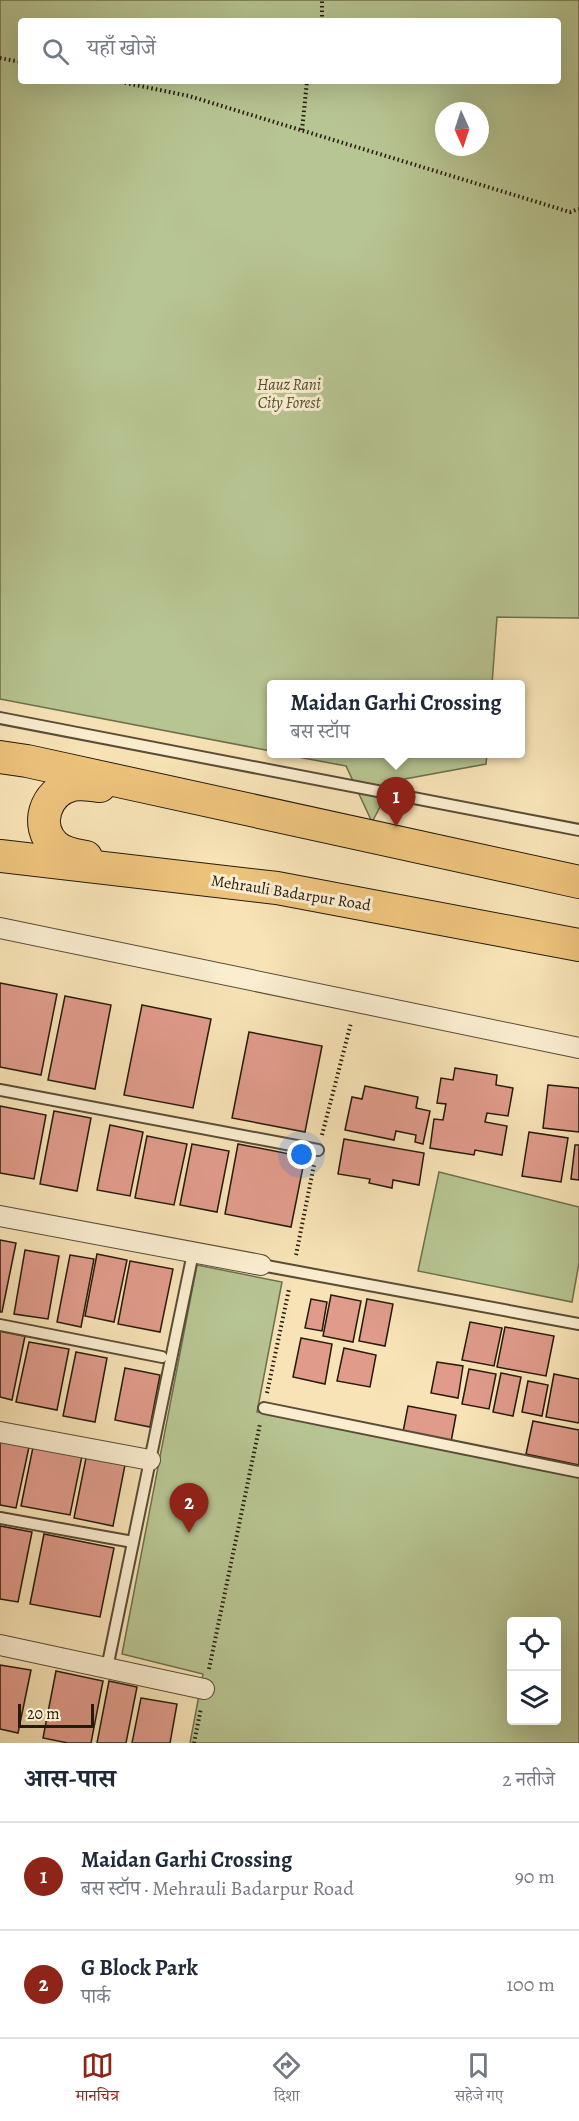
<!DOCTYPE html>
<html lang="hi">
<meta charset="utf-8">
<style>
:root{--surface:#fff;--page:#f2f2f3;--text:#1f2937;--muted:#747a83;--line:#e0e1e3;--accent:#8f2418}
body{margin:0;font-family:Alegreya,"Noto Serif Devanagari",serif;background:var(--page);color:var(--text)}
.controls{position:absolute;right:18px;bottom:18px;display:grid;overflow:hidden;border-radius:6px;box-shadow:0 6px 24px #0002}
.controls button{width:54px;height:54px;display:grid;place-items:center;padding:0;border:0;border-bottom:2px solid var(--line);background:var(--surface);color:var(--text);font:30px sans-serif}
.compass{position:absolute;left:435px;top:102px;width:54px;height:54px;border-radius:50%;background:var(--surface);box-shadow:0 6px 24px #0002;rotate:177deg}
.scale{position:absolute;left:18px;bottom:15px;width:76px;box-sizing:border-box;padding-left:6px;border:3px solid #251a0b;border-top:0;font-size:16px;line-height:21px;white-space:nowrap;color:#251a0b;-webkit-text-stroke:4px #faedd0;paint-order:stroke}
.you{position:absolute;left:302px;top:1155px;width:21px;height:21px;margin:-15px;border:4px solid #fff;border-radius:50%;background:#1a73e8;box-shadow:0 0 0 9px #1a73e833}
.badge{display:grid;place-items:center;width:39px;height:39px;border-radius:50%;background:var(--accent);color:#fff;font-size:20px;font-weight:700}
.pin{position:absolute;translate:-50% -50px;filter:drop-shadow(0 2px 3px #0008)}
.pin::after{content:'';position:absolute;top:32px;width:21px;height:18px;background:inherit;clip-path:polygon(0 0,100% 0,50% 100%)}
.popup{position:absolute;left:267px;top:680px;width:258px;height:78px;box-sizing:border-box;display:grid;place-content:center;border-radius:6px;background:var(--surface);filter:drop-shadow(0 2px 4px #0005);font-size:20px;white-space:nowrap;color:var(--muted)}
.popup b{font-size:22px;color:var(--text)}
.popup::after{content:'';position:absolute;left:50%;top:100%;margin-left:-12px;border:12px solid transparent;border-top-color:var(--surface)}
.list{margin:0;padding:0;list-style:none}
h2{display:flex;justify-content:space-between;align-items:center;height:78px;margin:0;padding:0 24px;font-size:26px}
h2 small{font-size:20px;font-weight:400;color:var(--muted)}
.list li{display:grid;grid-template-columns:39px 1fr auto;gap:18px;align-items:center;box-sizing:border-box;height:108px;padding:0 24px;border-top:2px solid var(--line)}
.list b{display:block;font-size:22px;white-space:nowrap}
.list p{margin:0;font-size:20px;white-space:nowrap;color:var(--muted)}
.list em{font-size:20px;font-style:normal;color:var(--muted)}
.icon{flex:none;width:33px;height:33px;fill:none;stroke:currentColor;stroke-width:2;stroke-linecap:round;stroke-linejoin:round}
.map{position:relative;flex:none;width:579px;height:1743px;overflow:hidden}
.search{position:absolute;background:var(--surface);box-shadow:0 6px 24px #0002;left:18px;right:18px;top:18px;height:66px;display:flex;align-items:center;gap:15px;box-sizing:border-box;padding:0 21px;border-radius:6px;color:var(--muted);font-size:22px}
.sheet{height:294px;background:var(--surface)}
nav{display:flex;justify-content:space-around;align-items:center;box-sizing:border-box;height:84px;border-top:2px solid var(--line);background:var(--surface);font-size:16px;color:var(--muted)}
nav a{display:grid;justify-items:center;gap:3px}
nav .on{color:var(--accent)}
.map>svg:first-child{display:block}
</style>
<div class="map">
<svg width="579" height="1743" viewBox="0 0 579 1743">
<rect width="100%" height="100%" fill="#f7e3b6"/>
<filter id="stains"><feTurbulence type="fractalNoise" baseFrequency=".00333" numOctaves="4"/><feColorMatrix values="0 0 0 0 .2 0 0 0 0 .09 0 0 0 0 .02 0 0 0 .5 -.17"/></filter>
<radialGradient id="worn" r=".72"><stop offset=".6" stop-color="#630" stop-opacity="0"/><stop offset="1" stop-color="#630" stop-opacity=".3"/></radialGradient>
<g fill="#b7c592" stroke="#6e704e" stroke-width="1.5" fill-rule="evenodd">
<path d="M0,0H579V618L497,617L492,684H272L271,751L0,699ZM21,21H558V81H21ZM444,111H480V147H444Z"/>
<path d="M282,754H487L486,764L394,781L372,822L346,766Z"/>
<path d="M439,1172L579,1207V1263L572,1302L418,1271Z"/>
<path d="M197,1265L282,1282L257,1412L579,1475V1743H190L203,1674L122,1654ZM512,1622H556V1720H512Z"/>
</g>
<g fill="#e09b8b" stroke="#251a0b" stroke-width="1.5">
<path d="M0,983L57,994L41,1075L0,1067Z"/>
<path d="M65,996L111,1005L95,1089L48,1080Z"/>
<path d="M142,1005L211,1019L193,1108L124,1095Z"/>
<path d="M249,1032L322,1046L305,1132L232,1118Z"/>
<path d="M455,1068L497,1075L496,1085L513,1088L508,1116L487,1113L485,1122L507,1126L502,1155L475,1150L474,1155L430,1148L434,1119L443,1120L446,1104L437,1103L441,1078L453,1080Z"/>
<path d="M548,1085L579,1088V1132L543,1128Z"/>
<path d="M365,1086L418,1097L416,1108L430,1111L423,1144L415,1142L416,1135L396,1131L394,1140L345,1130L352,1097L362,1099Z"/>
<path d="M0,1106L46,1115L34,1179L0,1173Z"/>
<path d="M54,1111L91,1118L77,1191L40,1184Z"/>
<path d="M110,1125L143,1132L130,1196L97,1190Z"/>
<path d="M529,1132L568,1138L561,1182L522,1176Z"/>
<path d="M147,1136L187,1144L174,1205L135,1198Z"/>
<path d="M344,1139L424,1153L419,1185L393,1180L392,1188L369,1183L370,1179L338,1174Z"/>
<path d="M192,1144L229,1151L217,1212L180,1205Z"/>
<path d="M238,1144L305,1157L291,1227L225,1214Z"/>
<path d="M575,1145H579V1180L571,1179Z"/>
<path d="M0,1240L16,1243L2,1312H0Z"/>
<path d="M25,1250L59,1256L48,1319L14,1314Z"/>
<path d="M97,1254L127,1260L114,1322L85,1316Z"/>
<path d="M70,1255L94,1259L81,1327L57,1322Z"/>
<path d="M130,1261L173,1269L160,1332L118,1324Z"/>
<path d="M331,1295L361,1301L353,1342L323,1336Z"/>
<path d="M311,1299L327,1302L322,1331L305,1328Z"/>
<path d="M367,1299L393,1304L385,1346L359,1341Z"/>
<path d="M470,1322L502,1328L494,1366L462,1360Z"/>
<path d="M505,1327L554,1336L546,1376L497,1367Z"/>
<path d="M0,1331L25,1336L12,1400L0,1397Z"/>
<path d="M301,1338L332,1344L325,1384L293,1377Z"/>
<path d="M29,1342L69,1349L57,1410L16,1402Z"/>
<path d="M344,1348L376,1355L370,1387L337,1381Z"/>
<path d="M76,1352L107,1358L95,1422L63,1416Z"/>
<path d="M437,1362L463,1366L458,1398L431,1393Z"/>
<path d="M125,1368L160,1375L150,1427L115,1420Z"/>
<path d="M469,1369L496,1374L489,1409L462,1404Z"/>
<path d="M501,1373L521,1377L513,1416L493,1412Z"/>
<path d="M554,1374L579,1379V1423L546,1417Z"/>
<path d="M528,1381L548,1385L542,1416L522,1412Z"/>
<path d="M408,1406L456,1415L451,1442L403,1432Z"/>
<path d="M533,1421L579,1430V1465L526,1454Z"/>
<path d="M0,1442L29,1447L16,1508L0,1505Z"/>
<path d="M33,1447L82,1456L70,1515L21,1506Z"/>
<path d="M86,1458L125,1465L113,1526L74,1518Z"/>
<path d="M0,1526L32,1532L18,1602L0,1599Z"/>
<path d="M44,1534L114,1548L100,1617L30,1604Z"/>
<path d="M0,1665L31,1670L18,1733L0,1729Z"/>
<path d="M56,1671L103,1681L91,1743H68L43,1738Z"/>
<path d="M109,1681L137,1687L126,1743H97Z"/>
<path d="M141,1698L177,1704L170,1743H132Z"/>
</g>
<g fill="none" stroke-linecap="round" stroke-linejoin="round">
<g stroke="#5a4c36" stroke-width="14">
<g id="lane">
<path d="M0,718L579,830"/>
<path d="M0,1090L318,1150"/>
<path d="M261,1265L579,1324"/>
<path d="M0,1325L162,1357"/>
<path d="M264,1408L579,1472"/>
<path d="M0,1518L133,1542"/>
<path d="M107,1668L193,1253"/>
</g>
</g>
<g stroke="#5a4c36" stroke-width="22">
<g id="street">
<path d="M0,928L579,1048"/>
<path d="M0,1216L261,1265"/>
<path d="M0,1432L150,1460"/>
<path d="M0,1645L204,1689"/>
</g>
</g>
<g stroke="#251a0b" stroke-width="34">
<g id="primary">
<path d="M0,757L27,761L579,882"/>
<path d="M0,856L277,888L579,945"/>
<path d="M86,857C75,855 64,854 55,846C34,826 45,792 72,785C81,783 91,785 100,786"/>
</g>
</g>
<g stroke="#251a0b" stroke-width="4" stroke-dasharray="1.5 3" stroke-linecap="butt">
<path d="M322,21V0"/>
<path d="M0,58L21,62"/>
<path d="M116,81L189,96L570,212L579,209"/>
<path d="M302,130L307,81"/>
<path d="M322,1135L351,1023"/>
<path d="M296,1255L314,1165"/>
<path d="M267,1393L289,1289"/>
<path d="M209,1669L260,1424"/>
<path d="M194,1743L201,1708"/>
</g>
<use href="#lane" stroke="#faedd0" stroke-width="10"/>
<use href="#street" stroke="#faedd0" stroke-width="20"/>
<use href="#primary" stroke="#ecc27b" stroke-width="32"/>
</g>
<g text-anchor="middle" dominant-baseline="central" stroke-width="6" stroke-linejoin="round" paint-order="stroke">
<g font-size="16" font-style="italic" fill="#514d34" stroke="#faedd0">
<text x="289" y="385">Hauz Rani<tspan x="289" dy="18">City Forest</tspan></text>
</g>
<g font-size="16" fill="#251a0b" stroke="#faedd0">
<text transform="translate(291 893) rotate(9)">Mehrauli Badarpur Road</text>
</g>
</g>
<rect width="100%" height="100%" filter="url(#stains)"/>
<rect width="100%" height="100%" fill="url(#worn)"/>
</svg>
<div class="controls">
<button><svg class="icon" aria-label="locate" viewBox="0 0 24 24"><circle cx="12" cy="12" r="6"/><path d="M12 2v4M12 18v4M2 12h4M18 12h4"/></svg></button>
<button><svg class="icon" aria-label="layers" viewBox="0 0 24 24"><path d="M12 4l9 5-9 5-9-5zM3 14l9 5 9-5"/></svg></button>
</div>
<svg class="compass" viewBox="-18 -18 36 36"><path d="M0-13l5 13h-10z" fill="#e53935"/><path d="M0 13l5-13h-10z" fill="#747a83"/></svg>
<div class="scale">20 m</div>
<div class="you"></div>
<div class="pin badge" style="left:396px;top:827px">1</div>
<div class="popup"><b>Maidan Garhi Crossing</b>बस स्टॉप</div>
<div class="pin badge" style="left:189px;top:1533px">2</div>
<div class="search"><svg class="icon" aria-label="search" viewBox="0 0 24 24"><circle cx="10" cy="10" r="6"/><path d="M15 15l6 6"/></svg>यहाँ खोजें</div>
</div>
<section class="sheet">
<h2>आस-पास<small>2 नतीजे</small></h2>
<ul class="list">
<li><span class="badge">1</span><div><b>Maidan Garhi Crossing</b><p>बस स्टॉप · Mehrauli Badarpur Road</p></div><em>90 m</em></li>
<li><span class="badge">2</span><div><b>G Block Park</b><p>पार्क</p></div><em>100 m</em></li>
</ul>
</section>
<nav>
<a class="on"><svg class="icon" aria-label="map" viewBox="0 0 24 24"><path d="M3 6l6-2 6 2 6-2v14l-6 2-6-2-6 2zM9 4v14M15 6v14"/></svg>मानचित्र</a>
<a><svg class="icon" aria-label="directions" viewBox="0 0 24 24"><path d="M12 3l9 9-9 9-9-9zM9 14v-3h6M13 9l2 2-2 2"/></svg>दिशा</a>
<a><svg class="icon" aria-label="saved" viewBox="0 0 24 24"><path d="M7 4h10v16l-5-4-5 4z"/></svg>सहेजे गए</a>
</nav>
